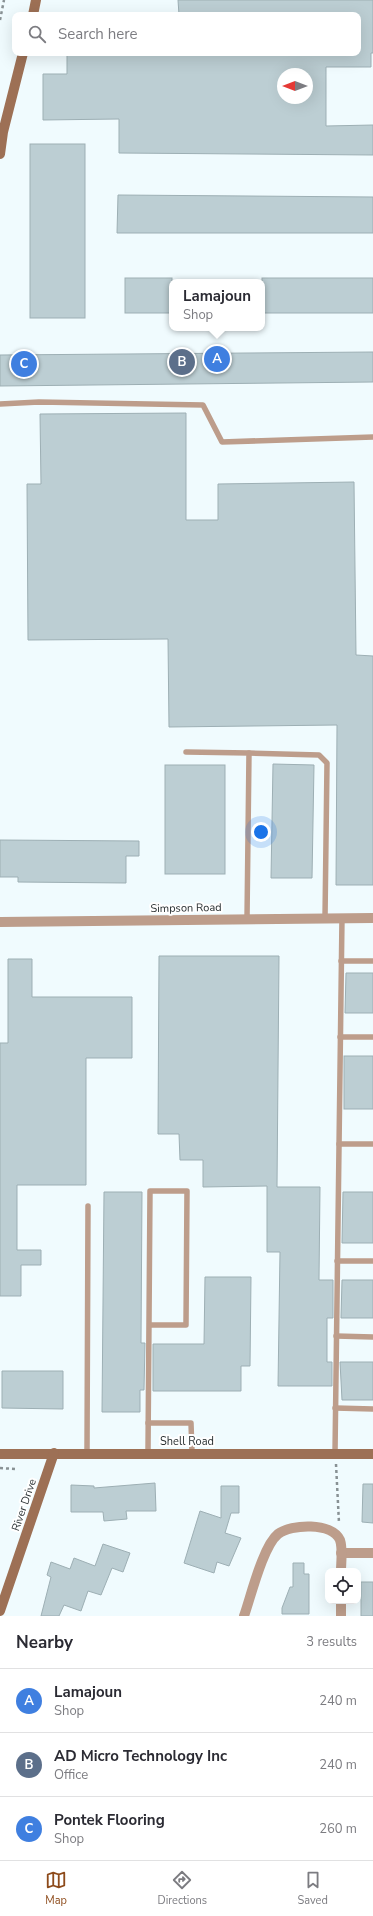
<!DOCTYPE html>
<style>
:root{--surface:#fff;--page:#f7f7f7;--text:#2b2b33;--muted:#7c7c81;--line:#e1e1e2;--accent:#8d4a1a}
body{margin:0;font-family:"Nunito Sans",sans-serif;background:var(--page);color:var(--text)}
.controls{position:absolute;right:12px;bottom:12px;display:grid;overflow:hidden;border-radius:8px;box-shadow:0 4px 16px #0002}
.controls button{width:36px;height:36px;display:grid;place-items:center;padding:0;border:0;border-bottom:1px solid var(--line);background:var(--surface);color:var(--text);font:20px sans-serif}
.compass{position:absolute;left:277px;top:68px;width:36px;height:36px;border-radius:50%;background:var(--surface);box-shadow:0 4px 16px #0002;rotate:270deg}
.you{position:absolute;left:261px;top:832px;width:14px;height:14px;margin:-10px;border:3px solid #fff;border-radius:50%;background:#1a73e8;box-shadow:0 0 0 6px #1a73e833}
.badge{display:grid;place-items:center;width:26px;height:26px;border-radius:50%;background:var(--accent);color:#fff;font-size:13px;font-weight:700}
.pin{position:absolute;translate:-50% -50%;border:2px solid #fff;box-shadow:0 1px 4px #0006}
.popup{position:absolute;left:169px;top:279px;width:96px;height:52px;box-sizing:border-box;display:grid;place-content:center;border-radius:8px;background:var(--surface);filter:drop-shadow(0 1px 3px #0005);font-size:13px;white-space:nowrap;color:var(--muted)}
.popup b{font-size:15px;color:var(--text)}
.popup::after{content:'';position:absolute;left:50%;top:100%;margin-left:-8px;border:8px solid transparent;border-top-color:var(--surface)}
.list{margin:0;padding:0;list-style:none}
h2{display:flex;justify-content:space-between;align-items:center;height:52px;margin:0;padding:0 16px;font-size:17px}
h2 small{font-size:13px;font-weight:400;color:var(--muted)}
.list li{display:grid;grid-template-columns:26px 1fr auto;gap:12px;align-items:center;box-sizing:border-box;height:64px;padding:0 16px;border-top:1px solid var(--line)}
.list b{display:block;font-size:15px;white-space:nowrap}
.list p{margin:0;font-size:13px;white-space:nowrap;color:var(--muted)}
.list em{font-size:13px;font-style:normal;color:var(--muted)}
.icon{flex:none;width:22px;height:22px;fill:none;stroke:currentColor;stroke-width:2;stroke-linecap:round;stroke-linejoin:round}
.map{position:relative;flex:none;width:373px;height:1616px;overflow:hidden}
.search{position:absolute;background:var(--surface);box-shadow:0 4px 16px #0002;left:12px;right:12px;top:12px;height:44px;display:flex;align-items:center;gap:10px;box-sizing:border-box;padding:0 14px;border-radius:8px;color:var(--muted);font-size:15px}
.sheet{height:244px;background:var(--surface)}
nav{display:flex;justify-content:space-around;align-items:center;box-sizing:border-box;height:56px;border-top:1px solid var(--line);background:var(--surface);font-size:11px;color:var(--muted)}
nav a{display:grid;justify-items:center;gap:2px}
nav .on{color:var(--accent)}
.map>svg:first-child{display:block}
</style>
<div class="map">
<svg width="373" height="1616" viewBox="0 0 373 1616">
<rect width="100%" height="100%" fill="#f0fbfe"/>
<g fill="#bcced3" stroke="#9dafb4" fill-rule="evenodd">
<path d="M178,0H373V53H371V67H326V126L373,125V155L119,153V119L43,120V74H67V53H358V15H179ZM283,74H307V98H283Z"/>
<rect x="30" y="144" width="55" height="174"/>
<path d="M118,195L373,197V233H117Z"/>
<rect x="125" y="278" width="47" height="35"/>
<rect x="262" y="278" width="111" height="35"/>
<path d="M373,352V382L0,386V355Z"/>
<path d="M186,413V520H218V484L354,482L356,655L373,656V885H336L337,725L169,727L168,639L28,640L27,484H41L40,414Z"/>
<path d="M273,764L314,765L312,878H271Z"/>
<rect x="165" y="765" width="60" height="109"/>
<path d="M0,840L139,841V856H126V883L18,882V877H0Z"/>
<path d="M159,956H279L277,1187H320L319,1280H333V1318H327V1362H332V1386H278L280,1252H267V1186L203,1187V1160H180L179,1134H158Z"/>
<path d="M8,959H32V997H132V1058H86V1185H17V1250H41V1265H21V1296H0V1043H8Z"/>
<path d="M346,973H373V1013H345Z"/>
<rect x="344" y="1056" width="29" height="53"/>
<path d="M104,1192H142L141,1343H145L144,1390H140V1412H102Z"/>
<path d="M343,1192H373V1243H342Z"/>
<path d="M205,1277H251L250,1366H241V1391H153V1344H204Z"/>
<path d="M342,1280H373V1318H341Z"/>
<path d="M340,1362H373V1400H342Z"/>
<path d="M2,1371H63V1409L2,1408Z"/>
<path d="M155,1483L156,1511H126L127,1519L104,1521L103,1512H71V1485L94,1486V1488Z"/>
<path d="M363,1484H373V1523L362,1522Z"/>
<path d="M221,1486H239V1513H231L225,1533L241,1538L229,1566L217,1562L214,1573L184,1563L200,1511L221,1518Z"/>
<path d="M103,1544L130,1553L123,1572L112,1568L101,1595L88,1591L81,1611L64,1605L59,1616H41L51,1577L47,1575L51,1562L70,1569L74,1558L95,1566Z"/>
<path d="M293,1563H304V1574H309V1614H282V1608L290,1587H293Z"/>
<rect x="361" y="1582" width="12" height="34"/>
</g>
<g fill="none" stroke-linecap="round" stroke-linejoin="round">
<g stroke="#889194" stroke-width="2.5" stroke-dasharray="3 3" stroke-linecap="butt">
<path d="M0,20L4,0"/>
<path d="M336,1464L339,1523"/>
<path d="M0,1468L15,1469"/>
</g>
<g stroke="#bd9d8b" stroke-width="5.5">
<path d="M0,404L39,402L203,405L222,442L373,437"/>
<path d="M186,752L249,753L247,919"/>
<path d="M249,753L319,755L327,763L325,918"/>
<path d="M341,961H373"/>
<path d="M340,1037H373"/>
<path d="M339,1144H373"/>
<path d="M337,1261H373"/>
<path d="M336,1336L373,1337"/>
<path d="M335,1408L373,1409"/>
<path d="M148,1423H191L192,1453"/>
<path d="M148,1452L150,1191H187L186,1325H149"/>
<path d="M87,1453L88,1206"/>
<path d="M335,1453L342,918"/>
</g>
<g stroke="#bd9d8b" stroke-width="10">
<path d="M0,922L373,918"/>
<path d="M341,1553H373"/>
<path d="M244,1616C251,1596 263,1546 278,1534C291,1524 332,1522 340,1540C343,1549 341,1562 341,1571"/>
<path d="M341,1616V1601"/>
</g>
<g stroke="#9d7055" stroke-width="10">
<path d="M33,15L36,0"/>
<path d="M0,154L3,132L23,53"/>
<path d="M0,1454H373"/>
<path d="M0,1611L54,1453"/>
</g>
</g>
<g text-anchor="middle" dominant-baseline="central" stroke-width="4" stroke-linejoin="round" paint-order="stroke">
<g font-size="11" fill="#282f31" stroke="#fff">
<text transform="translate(186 908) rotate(-1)">Simpson Road</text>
<text x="187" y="1441">Shell Road</text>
<text transform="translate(24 1505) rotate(-71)">River Drive</text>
</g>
</g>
</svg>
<div class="controls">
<button><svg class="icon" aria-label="locate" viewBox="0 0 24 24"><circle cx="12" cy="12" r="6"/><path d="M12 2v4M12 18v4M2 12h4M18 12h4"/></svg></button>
</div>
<svg class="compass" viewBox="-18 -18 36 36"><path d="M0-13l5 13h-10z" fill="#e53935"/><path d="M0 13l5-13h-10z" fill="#7c7c81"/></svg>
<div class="you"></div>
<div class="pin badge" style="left:217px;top:359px;background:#3f7fe0">A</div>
<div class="popup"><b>Lamajoun</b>Shop</div>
<div class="pin badge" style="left:182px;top:362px;background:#5c6f8a">B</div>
<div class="pin badge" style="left:24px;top:364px;background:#3f7fe0">C</div>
<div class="search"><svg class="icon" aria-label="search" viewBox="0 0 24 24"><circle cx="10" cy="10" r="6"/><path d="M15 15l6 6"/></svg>Search here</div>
</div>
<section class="sheet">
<h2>Nearby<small>3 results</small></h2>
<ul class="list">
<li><span class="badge" style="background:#3f7fe0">A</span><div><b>Lamajoun</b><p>Shop</p></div><em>240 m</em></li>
<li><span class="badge" style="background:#5c6f8a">B</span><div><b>AD Micro Technology Inc</b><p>Office</p></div><em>240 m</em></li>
<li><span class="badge" style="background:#3f7fe0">C</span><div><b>Pontek Flooring</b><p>Shop</p></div><em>260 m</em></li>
</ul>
</section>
<nav>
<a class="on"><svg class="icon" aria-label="map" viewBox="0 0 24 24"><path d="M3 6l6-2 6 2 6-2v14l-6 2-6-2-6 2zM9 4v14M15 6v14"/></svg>Map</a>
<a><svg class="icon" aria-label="directions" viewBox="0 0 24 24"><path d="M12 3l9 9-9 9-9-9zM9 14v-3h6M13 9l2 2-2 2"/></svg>Directions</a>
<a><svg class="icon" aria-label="saved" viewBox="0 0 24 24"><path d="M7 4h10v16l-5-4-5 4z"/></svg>Saved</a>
</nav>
